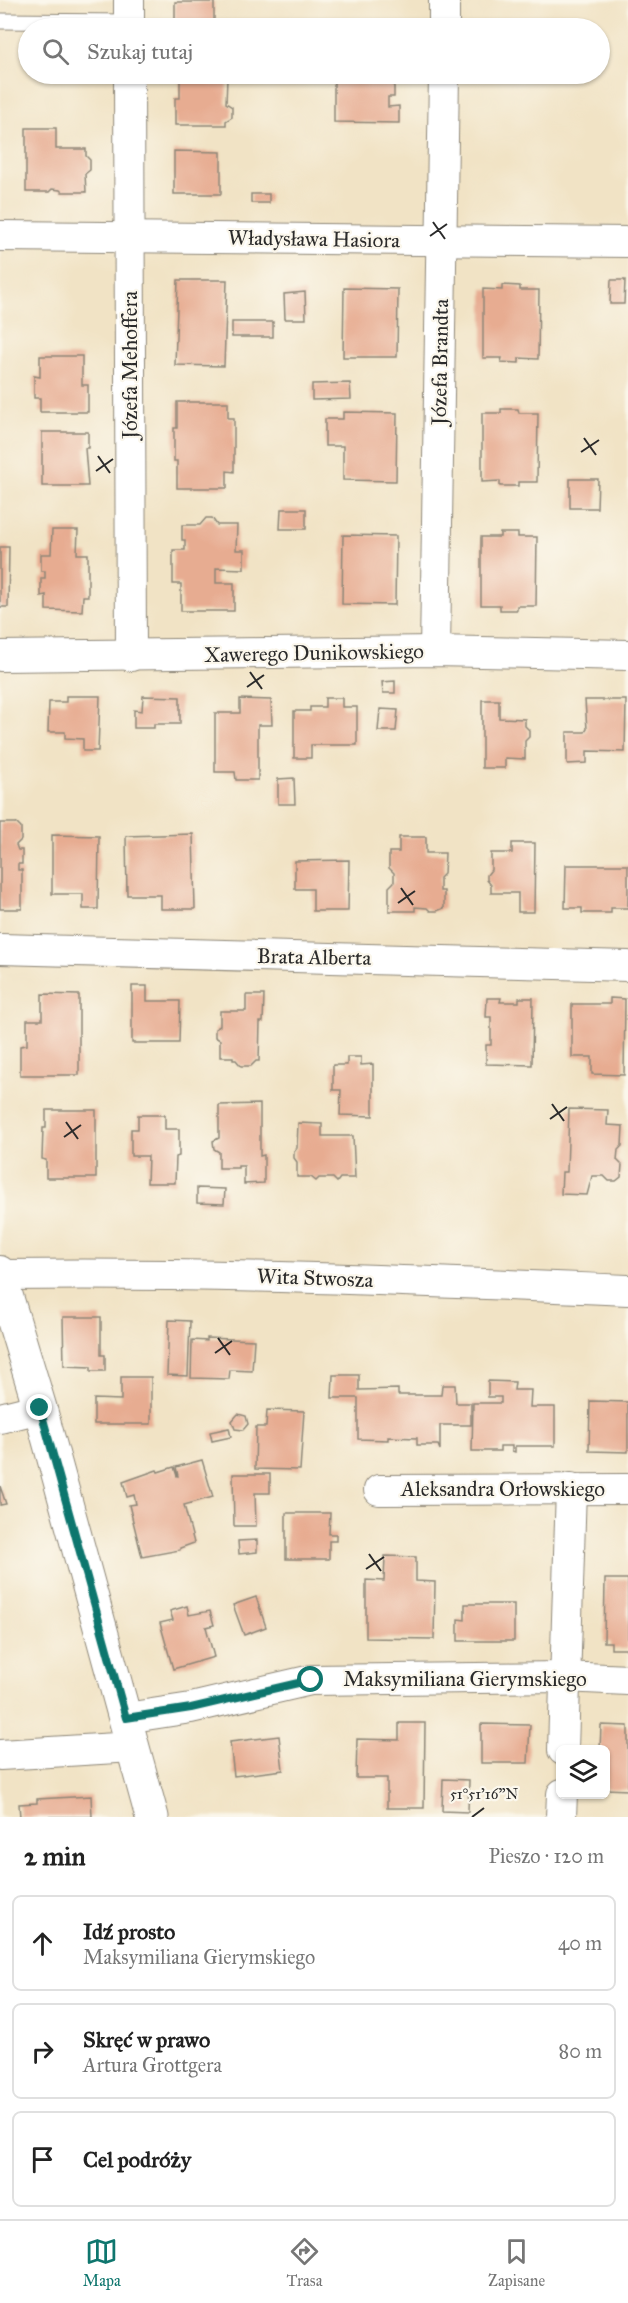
<!DOCTYPE html>
<html lang="pl">
<meta charset="utf-8">
<style>
:root{--surface:#fff;--page:#f6f6f6;--text:#222;--muted:#767676;--line:#e0e0e0;--accent:#0f766e}
body{margin:0;font-family:"IM FELL Great Primer",serif;background:var(--page);color:var(--text)}
.controls{position:absolute;right:18px;bottom:18px;display:grid;overflow:hidden;border-radius:9px;box-shadow:0 2px 4px #0004}
.controls button{width:54px;height:54px;display:grid;place-items:center;padding:0;border:0;border-bottom:2px solid var(--line);background:var(--surface);color:var(--text);font:30px sans-serif}
.stop{position:absolute;width:18px;height:18px;margin:-14px;border:4px solid #0f766e;border-radius:50%;background:#fff}
.stop.end{background:#0f766e;border-color:#fff;box-shadow:0 2px 6px #0008}
.list{margin:0;padding:0;list-style:none}
h2{display:flex;justify-content:space-between;align-items:center;height:78px;margin:0;padding:0 24px;font-size:26px}
h2 small{font-size:20px;font-weight:400;color:var(--muted)}
.list li{display:grid;grid-template-columns:39px 1fr auto;gap:18px;align-items:center;box-sizing:border-box;height:96px;margin:0 12px 12px;padding:0 12px;border:2px solid var(--line);border-radius:9px}
.list b{display:block;font-size:22px;white-space:nowrap}
.list p{margin:0;font-size:20px;white-space:nowrap;color:var(--muted)}
.list em{font-size:20px;font-style:normal;color:var(--muted)}
.icon{flex:none;width:33px;height:33px;fill:none;stroke:currentColor;stroke-width:2;stroke-linecap:round;stroke-linejoin:round}
.map{position:relative;flex:none;width:628px;height:1817px;overflow:hidden}
.search{position:absolute;background:var(--surface);box-shadow:0 2px 4px #0004;left:18px;right:18px;top:18px;height:66px;display:flex;align-items:center;gap:15px;box-sizing:border-box;padding:0 21px;border-radius:33px;color:var(--muted);font-size:22px}
.sheet{height:402px;background:var(--surface)}
nav{display:flex;justify-content:space-around;align-items:center;box-sizing:border-box;height:84px;border-top:2px solid var(--line);background:var(--surface);font-size:16px;color:var(--muted)}
nav a{display:grid;justify-items:center;gap:3px}
nav .on{color:var(--accent)}
.map>svg:first-child{display:block}
</style>
<div class="map">
<svg width="628" height="1817" viewBox="0 0 628 1817">
<rect width="100%" height="100%" fill="#fbf7ec"/>
<filter id="ink" filterUnits="userSpaceOnUse"><feTurbulence type="fractalNoise" baseFrequency=".0167" numOctaves="2"/><feDisplacementMap in="SourceGraphic" scale="12" xChannelSelector="R" yChannelSelector="G"/><feConvolveMatrix kernelMatrix="1 2 1 2 8 2 1 2 1" color-interpolation-filters="sRGB"/></filter>
<filter id="wash" filterUnits="userSpaceOnUse"><feTurbulence type="fractalNoise" baseFrequency=".008" numOctaves="4" result="noise"/><feDisplacementMap in="SourceGraphic" scale="24" xChannelSelector="R" yChannelSelector="G"/><feGaussianBlur stdDeviation="1.35" result="paint"/><feColorMatrix in="noise" values="0 0 0 0 0 0 0 0 0 0 0 0 0 0 0 0 0 1.4 0 .05"/><feComposite in="paint" operator="in"/></filter>
<g filter="url(#wash)">
<rect width="100%" height="100%" fill="#f1e3c5"/>
<g id="blocks">
<g fill="#e7ac91">
<rect x="175" y="2" width="39" height="26"/>
<path d="M195,74H211V79H227L226,103L232,107V117L226,121V125H175V98H180V78L195,79Z"/>
<path d="M334,79H394V97H388V107L399,106V123L334,122Z"/>
<path d="M26,128H56V149H86V156L90,160V170L85,174L86,192H62L60,190L52,189L49,192H26Z"/>
<path d="M174,151L221,152V194H174Z"/>
<rect x="251" y="194" width="18" height="9"/>
<path d="M178,280H227L224,366L175,365Z"/>
<path d="M611,280H625L624,304H610Z"/>
<path d="M502,285L520,286V290H539L538,359L519,358V363L501,362L502,358H483V289L502,290Z"/>
<path d="M344,288L398,289L397,357H343Z"/>
<path d="M305,292L306,319H285L284,294Z"/>
<rect x="232" y="322" width="41" height="15"/>
<path d="M40,356H82V385H88V412H40V398H34V376L40,377Z"/>
<path d="M350,383L351,399L312,400V384Z"/>
<path d="M177,402H228V418H234V472L227,471V488H177V461H174V428H177Z"/>
<path d="M501,409H518L519,413H538L537,482H518V486H500V481L482,482V413H501Z"/>
<path d="M343,412L397,413L396,481L343,480V446H325V419H343Z"/>
<path d="M42,432H88V448H85L88,486H42Z"/>
<path d="M570,479H598L597,508H570Z"/>
<path d="M281,509H306V529H280Z"/>
<path d="M206,518H212L217,525H237L236,550H244V569L216,568V583H234V611H181V584H173V550H185V540H182V525H200Z"/>
<path d="M52,530H78L77,554H88V596H83L82,611L46,610V595L41,596V578H45V571H41V554H51Z"/>
<path d="M500,533H518V537H537L536,606H517V610H500V605H481V537H500Z"/>
<path d="M343,535L396,536L395,605L342,604Z"/>
<path d="M0,547H9L8,607H0Z"/>
<path d="M395,681V693H383L382,682Z"/>
<path d="M66,696H100L98,751H83V739L65,738V732H48L49,702H66Z"/>
<path d="M143,696L180,697V724H154V728H134V710L142,711Z"/>
<path d="M325,698H342V707H357V745H311V758H294V711H310V707H325Z"/>
<path d="M240,699L271,700L272,725H258V780H236L235,772H215V713H240Z"/>
<path d="M482,700H499V718L525,719V726L529,730V737L525,741V759L505,758V768H482Z"/>
<path d="M585,700H626L625,752L587,751V763L567,764V732H585L587,729Z"/>
<path d="M380,709L398,710L396,731H378Z"/>
<path d="M294,778L295,804H278V779Z"/>
<path d="M0,823H16L21,828V840L16,845L18,850H22V864H18V870H22V909H0Z"/>
<path d="M193,834L195,909H161V895H127L126,836Z"/>
<path d="M52,835L99,836L98,909H83V894H52Z"/>
<path d="M399,837H426V853H445L444,874L440,878V891H444V908L437,911H430L427,908L415,907V911H389V887L394,882V873L389,868V852H399Z"/>
<path d="M512,843H535L534,912H518V893H491V885L487,880V875L491,870V853H512Z"/>
<path d="M349,860L348,911H313V889H295V861Z"/>
<path d="M566,865H628V908H611V913H582V908H565Z"/>
<path d="M132,986H147V1001H180L179,1043H132Z"/>
<path d="M42,994L79,995V1075H20V1046L27,1045V1020H42Z"/>
<path d="M246,995H264L263,1022H260L259,1061H256L251,1066H241L236,1060H233V1057H220V1040L215,1037V1029L220,1026V1011H246Z"/>
<path d="M487,998H501L500,1002H519V998H533L532,1065L486,1064V1045H491V1017H486Z"/>
<path d="M610,998L625,999L624,1075L592,1074V1057H572V1004H610Z"/>
<path d="M347,1057H361V1065L373,1064V1116L340,1115L341,1090H333V1065H347Z"/>
<path d="M260,1104V1156L264,1155V1183L244,1184V1166H238V1168H219V1152L214,1149L213,1141L219,1138V1105Z"/>
<path d="M569,1109L608,1110L607,1125L623,1126L622,1146L618,1150L617,1160L622,1165L621,1177L616,1181H609L604,1176H592L587,1195L561,1194L562,1172H567Z"/>
<path d="M46,1110H96V1178H46V1160L42,1159L43,1128H46Z"/>
<path d="M138,1115H165V1129H179V1156L176,1157L175,1183H147L148,1156H131V1129H138Z"/>
<path d="M298,1123L322,1124V1136H353L355,1178H340L337,1182L333,1178H319L316,1181L311,1177H297V1162L294,1158V1152L297,1148Z"/>
<path d="M197,1188L225,1189L224,1204L197,1203Z"/>
<path d="M63,1317H101V1355H105V1371H91V1367L64,1366Z"/>
<path d="M169,1320L190,1321L188,1376L167,1375Z"/>
<path d="M207,1338L254,1340L252,1371L230,1370L229,1379L191,1378L192,1340L207,1341Z"/>
<path d="M333,1375H359V1390L398,1389V1395H441L442,1385H455L456,1403H471V1425H440V1450L438,1445H417V1438L388,1437V1440L358,1439V1398H332Z"/>
<path d="M121,1377H151V1424H94V1399L121,1400Z"/>
<path d="M488,1381L515,1382L514,1390H531L530,1407H555V1446H515V1452L512,1451V1446H500V1451H472L473,1403H501V1397H488Z"/>
<path d="M590,1401L628,1402V1452L589,1451Z"/>
<path d="M267,1410L304,1411L300,1470L255,1469L256,1427H266Z"/>
<path d="M238,1414L246,1416L248,1424L243,1430L235,1429L232,1421Z"/>
<path d="M229,1428L231,1437L212,1441L210,1432Z"/>
<path d="M202,1460L213,1497L184,1505L194,1543L180,1548V1550L142,1557L129,1505L136,1504L134,1495L127,1497L123,1482L157,1470L158,1472L174,1467L177,1476H178L176,1467Z"/>
<path d="M233,1474H270V1493H255L256,1526H234Z"/>
<path d="M0,1486L6,1504L0,1505Z"/>
<path d="M286,1513H330L329,1534H336V1541H329V1559H286Z"/>
<path d="M257,1540V1552L239,1554L238,1541Z"/>
<path d="M385,1556L416,1557V1581L435,1582L434,1639L366,1638V1580L384,1581Z"/>
<path d="M605,1579H628V1649H611V1642H604Z"/>
<path d="M256,1597L266,1627L244,1635L233,1605Z"/>
<path d="M465,1604H514V1641H458V1619L465,1620Z"/>
<path d="M187,1606L189,1615L210,1611L214,1625L206,1627L214,1657L173,1669L160,1623L173,1620L170,1611Z"/>
<path d="M399,1723H425L424,1808H387V1778H356L357,1739L399,1740Z"/>
<path d="M481,1724L530,1725L528,1763H481Z"/>
<path d="M601,1725L628,1726V1790L606,1789V1750H600Z"/>
<path d="M279,1736L283,1770L234,1776L230,1742Z"/>
<path d="M443,1779L469,1780L468,1812L442,1811Z"/>
<path d="M91,1796L92,1817H20L19,1804L37,1803V1799Z"/>
</g>
</g>
</g>
<g filter="url(#ink)">
<use href="#blocks" fill-opacity="0" stroke="#8e8778" stroke-width="1.5"/>
<g fill="none" stroke-linecap="round" stroke-linejoin="round">
<g stroke="#8e8778" stroke-width="17">
<path id="service" d="M0,21L129,22"/>
</g>
<g stroke="#8e8778" stroke-width="32">
<g id="minor">
<path d="M129,28V0"/>
<path d="M444,28V0"/>
<path d="M129,74L131,656"/>
<path d="M0,236L628,242"/>
<path d="M435,651L444,74"/>
<path d="M0,656L435,651L628,655"/>
<path d="M0,949L628,966"/>
<path d="M0,1271L1,1275C210,1272 419,1281 628,1290"/>
<path d="M0,1418L40,1408"/>
<path d="M379,1490L628,1489"/>
<path d="M126,1718L191,1708L311,1680L564,1677L628,1680"/>
<path d="M563,1750L571,1488"/>
<path d="M0,1755L133,1747"/>
<path d="M561,1817L562,1794"/>
</g>
</g>
<g stroke="#8e8778" stroke-width="35">
<path id="tertiary" d="M0,1275L40,1408L152,1817"/>
</g>
<use href="#service" stroke="#fff" stroke-width="15"/>
<use href="#minor" stroke="#fff" stroke-width="30"/>
<use href="#tertiary" stroke="#fff" stroke-width="33"/>
</g>
</g>
<g fill="none" stroke-linecap="round" stroke-linejoin="round" filter="url(#ink)">
<path stroke="#0f766e" stroke-width="8" d="M40,1408L126,1718L191,1708L311,1680"/>
</g>
<path fill="none" stroke="#2b2b2b" stroke-width="2" d="M433,222L445,239M430,236L447,224M584,438L596,455M581,452L599,440M98,456L110,473M96,471L113,459M250,672L262,689M247,687L264,675M401,888L413,905M398,903L415,891M552,1104L564,1121M550,1119L567,1107M66,1122L78,1139M64,1137L81,1125M218,1338L230,1355M215,1353L232,1341M369,1554L381,1571M366,1569L384,1557M472,1817L484,1808"/>
<g text-anchor="middle" dominant-baseline="central" stroke-width="4.5" stroke-linejoin="round" paint-order="stroke">
<g font-size="21" fill="#2b2b2b" stroke="#fbf7ec">
<text transform="translate(314 239) rotate(1)">Władysława Hasiora</text>
<text transform="translate(440 362) rotate(-89)">Józefa Brandta</text>
<text transform="translate(130 365) rotate(-90)">Józefa Mehoffera</text>
<text transform="translate(314 653) rotate(-1)">Xawerego Dunikowskiego</text>
<text transform="translate(314 957) rotate(1)">Brata Alberta</text>
<text transform="translate(315 1278) rotate(2)">Wita Stwosza</text>
<text x="503" y="1489">Aleksandra Orłowskiego</text>
<text x="465" y="1679">Maksymiliana Gierymskiego</text>
</g>
</g>
<g font-size="15" text-anchor="middle" fill="#2b2b2b" stroke="#fbf7ec" stroke-width="4.5" stroke-linejoin="round" paint-order="stroke">
<text x="484" y="1799">51°51'16"N</text>
</g>
</svg>
<div class="controls">
<button><svg class="icon" aria-label="layers" viewBox="0 0 24 24"><path d="M12 4l9 5-9 5-9-5zM3 14l9 5 9-5"/></svg></button>
</div>
<div class="stop" style="left:311px;top:1680px"></div>
<div class="stop end" style="left:40px;top:1408px"></div>
<div class="search"><svg class="icon" aria-label="search" viewBox="0 0 24 24"><circle cx="10" cy="10" r="6"/><path d="M15 15l6 6"/></svg>Szukaj tutaj</div>
</div>
<section class="sheet">
<h2>2 min<small>Pieszo · 120 m</small></h2>
<ul class="list">
<li><svg class="icon" aria-label="ahead" viewBox="0 0 24 24"><path d="M12 20V5M6 11l6-6 6 6"/></svg><div><b>Idź prosto</b><p>Maksymiliana Gierymskiego</p></div><em>40 m</em></li>
<li><svg class="icon" aria-label="right" viewBox="0 0 24 24"><path d="M7 20v-9h11M14 6l5 5-5 5"/></svg><div><b>Skręć w prawo</b><p>Artura Grottgera</p></div><em>80 m</em></li>
<li><svg class="icon" aria-label="arrive" viewBox="0 0 24 24"><path d="M6 21V4h12l-3 4 3 4H6"/></svg><div><b>Cel podróży</b></div></li>
</ul>
</section>
<nav>
<a class="on"><svg class="icon" aria-label="map" viewBox="0 0 24 24"><path d="M3 6l6-2 6 2 6-2v14l-6 2-6-2-6 2zM9 4v14M15 6v14"/></svg>Mapa</a>
<a><svg class="icon" aria-label="directions" viewBox="0 0 24 24"><path d="M12 3l9 9-9 9-9-9zM9 14v-3h6M13 9l2 2-2 2"/></svg>Trasa</a>
<a><svg class="icon" aria-label="saved" viewBox="0 0 24 24"><path d="M7 4h10v16l-5-4-5 4z"/></svg>Zapisane</a>
</nav>
